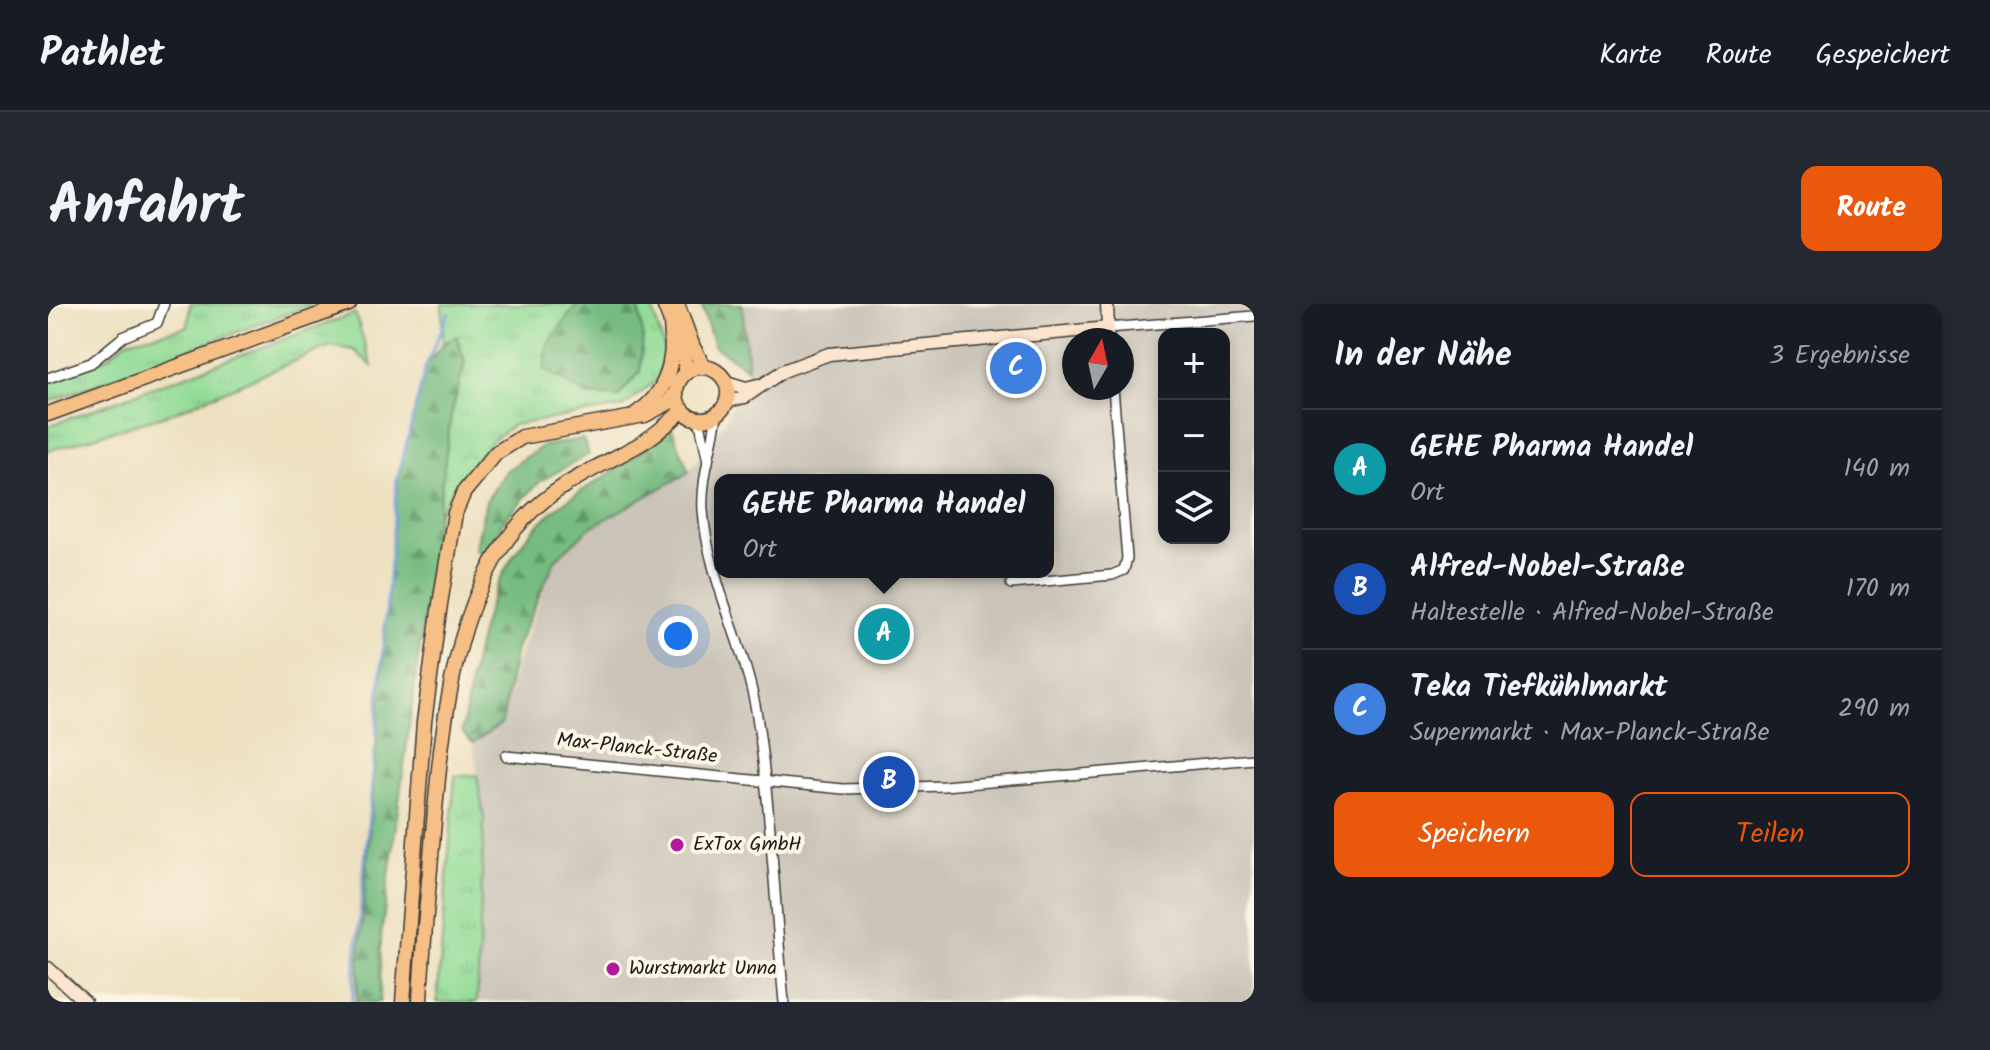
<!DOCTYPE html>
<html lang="de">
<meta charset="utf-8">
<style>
:root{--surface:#171b24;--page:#242831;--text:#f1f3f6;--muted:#9ea1a6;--line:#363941;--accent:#ea580c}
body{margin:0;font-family:Kalam,sans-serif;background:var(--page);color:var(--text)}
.controls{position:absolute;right:24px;top:24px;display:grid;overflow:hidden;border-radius:16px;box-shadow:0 4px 12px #0003}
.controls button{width:72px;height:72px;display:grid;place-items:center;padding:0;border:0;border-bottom:2px solid var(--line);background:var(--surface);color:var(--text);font:40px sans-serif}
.compass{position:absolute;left:1014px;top:24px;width:72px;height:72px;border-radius:50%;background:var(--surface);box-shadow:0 4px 12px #0003;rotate:9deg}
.you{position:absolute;left:630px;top:332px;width:28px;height:28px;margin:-20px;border:6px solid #fff;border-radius:50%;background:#1a73e8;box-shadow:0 0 0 12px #1a73e833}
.badge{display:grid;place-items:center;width:52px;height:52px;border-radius:50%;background:var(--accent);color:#fff;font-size:26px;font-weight:700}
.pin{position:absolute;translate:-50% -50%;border:4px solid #fff;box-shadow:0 2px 8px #0006}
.popup{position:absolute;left:666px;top:170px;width:340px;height:104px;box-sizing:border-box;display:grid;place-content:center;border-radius:16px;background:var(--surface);filter:drop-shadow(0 2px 6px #0005);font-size:26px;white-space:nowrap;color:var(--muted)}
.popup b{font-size:30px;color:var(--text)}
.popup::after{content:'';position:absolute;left:50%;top:100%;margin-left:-16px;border:16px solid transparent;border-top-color:var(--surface)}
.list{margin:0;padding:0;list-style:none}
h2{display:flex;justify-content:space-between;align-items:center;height:104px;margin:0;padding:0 32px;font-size:34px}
h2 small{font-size:26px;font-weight:400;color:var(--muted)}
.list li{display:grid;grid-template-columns:52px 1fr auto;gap:24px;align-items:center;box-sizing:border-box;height:120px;padding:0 32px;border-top:2px solid var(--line)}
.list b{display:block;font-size:30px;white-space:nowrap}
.list p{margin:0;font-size:26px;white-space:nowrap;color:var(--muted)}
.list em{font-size:26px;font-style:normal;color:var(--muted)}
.actions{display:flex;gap:16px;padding:24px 32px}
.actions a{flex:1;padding:18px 0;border:2px solid var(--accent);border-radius:16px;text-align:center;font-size:28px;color:var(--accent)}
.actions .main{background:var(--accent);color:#fff}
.icon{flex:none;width:44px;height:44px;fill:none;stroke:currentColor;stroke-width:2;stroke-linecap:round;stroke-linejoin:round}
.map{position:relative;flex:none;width:1206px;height:698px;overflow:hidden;border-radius:16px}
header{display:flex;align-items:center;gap:48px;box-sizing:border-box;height:112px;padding:0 40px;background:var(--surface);border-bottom:2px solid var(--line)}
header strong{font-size:38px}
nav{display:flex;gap:44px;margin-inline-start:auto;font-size:28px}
.intro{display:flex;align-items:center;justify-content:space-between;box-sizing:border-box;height:192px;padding:0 48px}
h1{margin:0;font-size:56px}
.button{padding:20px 36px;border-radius:16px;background:var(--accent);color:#fff;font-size:28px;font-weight:700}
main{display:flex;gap:48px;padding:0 48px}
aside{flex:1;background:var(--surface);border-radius:16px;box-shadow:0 4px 12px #0003}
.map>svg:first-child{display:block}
</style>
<header>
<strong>Pathlet</strong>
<nav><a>Karte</a><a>Route</a><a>Gespeichert</a></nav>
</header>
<div class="intro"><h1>Anfahrt</h1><a class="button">Route</a></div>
<main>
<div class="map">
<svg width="1206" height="698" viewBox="0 0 1206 698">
<defs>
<pattern id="grass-tufts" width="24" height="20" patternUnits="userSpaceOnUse" patternTransform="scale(2)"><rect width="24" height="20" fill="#93dc97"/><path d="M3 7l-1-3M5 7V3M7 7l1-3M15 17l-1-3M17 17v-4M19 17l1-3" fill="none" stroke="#7ebc82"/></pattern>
<pattern id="forest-firs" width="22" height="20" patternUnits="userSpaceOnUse" patternTransform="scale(2)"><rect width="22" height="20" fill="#76bc80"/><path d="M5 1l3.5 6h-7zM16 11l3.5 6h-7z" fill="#609868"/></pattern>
</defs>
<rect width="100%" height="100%" fill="#fcf5e5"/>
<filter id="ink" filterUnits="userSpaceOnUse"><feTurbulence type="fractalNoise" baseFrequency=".0125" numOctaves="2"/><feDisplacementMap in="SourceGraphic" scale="16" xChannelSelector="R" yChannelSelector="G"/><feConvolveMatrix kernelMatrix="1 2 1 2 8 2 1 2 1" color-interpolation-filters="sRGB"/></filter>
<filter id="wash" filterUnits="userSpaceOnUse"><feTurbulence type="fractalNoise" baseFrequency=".006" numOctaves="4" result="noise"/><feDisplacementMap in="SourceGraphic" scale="32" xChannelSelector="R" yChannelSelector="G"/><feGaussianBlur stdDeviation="1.8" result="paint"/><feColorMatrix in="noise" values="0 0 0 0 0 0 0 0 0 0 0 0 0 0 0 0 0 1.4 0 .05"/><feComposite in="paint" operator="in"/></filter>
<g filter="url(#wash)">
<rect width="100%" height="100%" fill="#ede0bf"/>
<path fill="#c9c3b8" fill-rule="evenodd" d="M694,0H1206V698H429L436,515L425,439L454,419L472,349L507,256L540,225L640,168L678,117L700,65ZM1116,30H1176V234H1116ZM1026,36H1074V84H1026ZM672,176H1000V268H672Z"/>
<g fill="url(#grass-tufts)" stroke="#587c5a" stroke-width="2">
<path d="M142,0H265L0,98V77L57,55L79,37L140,23Z"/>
<path d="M394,0H603L617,47L611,74L575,103L465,121L442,138L411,175L389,211L403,111L416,58L409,33L395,40Z"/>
<path d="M307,9L324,62L306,46L282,42L124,109L0,147V122Z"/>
<path d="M429,471L436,515L429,698H389L407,472Z"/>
</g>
<g fill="url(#forest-firs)" stroke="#496c4e" stroke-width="2">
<path d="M529,0H590L595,32L592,68L570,93L539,91L496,65L500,40Z"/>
<path d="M653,0H694L700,65L666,42Z"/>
<path d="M409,32L417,58L403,111L333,632L332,698H308L349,177L378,62L395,40Z"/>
<path d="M624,124L641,168L540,225L507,256L468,344L454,419L425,439L414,428C427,351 436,272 495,216C518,194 545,181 570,164C589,152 606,137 624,124Z"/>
<path d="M535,135L541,150L491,178L456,216L437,250L427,246L438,197L459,166L495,142Z"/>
</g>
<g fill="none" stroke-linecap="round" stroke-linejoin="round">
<g stroke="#6c9cd5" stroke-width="3">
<path d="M328,431L349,177L378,62L401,8"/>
<path d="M304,698L327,446"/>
</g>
</g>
</g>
<g filter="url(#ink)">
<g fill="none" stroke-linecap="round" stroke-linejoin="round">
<g stroke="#3b3934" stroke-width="12">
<g id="minor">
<path d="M1061,36L1060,24L1206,12"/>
<path d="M0,74L43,59L75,33L109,19L116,0"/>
<path d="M669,110C665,142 653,174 655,206C660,277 698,342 709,412C723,506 727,603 736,698"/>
<path d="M651,114L660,158"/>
<path d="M963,280L1064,271L1076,266L1079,254L1065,84"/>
<path d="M458,452L795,485L896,482L1206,455"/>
</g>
</g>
<g stroke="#3b3934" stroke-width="15">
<g id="secondary">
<path d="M678,78L698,84L710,81"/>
<path d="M679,97L697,93L735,67L781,50L1060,24L1059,0"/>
<path d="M0,664L37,698"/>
</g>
</g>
<g stroke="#3b3934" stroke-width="17">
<g id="primary">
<path d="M616,0L635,49L639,68"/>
<path d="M629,0L645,43L656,63"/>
<circle cx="654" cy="89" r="26"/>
<path d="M0,110L301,0"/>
</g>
</g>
<g stroke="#3b3934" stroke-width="17">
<g id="trunk">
<path d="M588,110C621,89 627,54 623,19"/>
<path d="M355,698L376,418L392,300L407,209L416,188L448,149L474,133L597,111L620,99L628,88"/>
<path d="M372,698C374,646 380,593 384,541C393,438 402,293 476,215C509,179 552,163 592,140C608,131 622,118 635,106"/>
</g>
</g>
<use href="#minor" stroke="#fff" stroke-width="9"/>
<use href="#secondary" stroke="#fbe5cf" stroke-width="12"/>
<use href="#primary" stroke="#f5bf86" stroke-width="14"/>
<use href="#trunk" stroke="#f5bf86" stroke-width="14"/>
</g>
</g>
<g fill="#b5179e" stroke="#fcf5e5" stroke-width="3">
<circle cx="629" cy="541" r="8"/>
<circle cx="565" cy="665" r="8"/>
</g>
<g text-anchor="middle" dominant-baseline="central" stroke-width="8" stroke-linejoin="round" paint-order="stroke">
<g font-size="20" fill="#1c1c1c" stroke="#fcf5e5">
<text transform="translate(589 445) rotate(6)">Max-Planck-Straße</text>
</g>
<g font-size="20" fill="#1c1c1c" stroke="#fcf5e5" text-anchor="start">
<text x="645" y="541">ExTox GmbH</text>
<text x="581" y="665">Wurstmarkt Unna</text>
</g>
</g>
</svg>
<div class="controls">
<button>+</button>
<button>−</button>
<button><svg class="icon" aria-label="layers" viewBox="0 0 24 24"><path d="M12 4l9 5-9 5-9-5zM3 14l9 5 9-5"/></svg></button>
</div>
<svg class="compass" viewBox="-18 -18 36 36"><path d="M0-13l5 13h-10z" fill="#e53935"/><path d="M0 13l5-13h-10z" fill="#9ea1a6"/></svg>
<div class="you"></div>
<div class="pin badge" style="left:836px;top:330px;background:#0f9aa8">A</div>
<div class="popup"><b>GEHE Pharma Handel</b>Ort</div>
<div class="pin badge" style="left:841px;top:478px;background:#1a4fb4">B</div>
<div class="pin badge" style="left:968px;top:64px;background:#3f7fe0">C</div>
</div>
<aside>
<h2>In der Nähe<small>3 Ergebnisse</small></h2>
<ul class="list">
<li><span class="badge" style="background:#0f9aa8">A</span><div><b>GEHE Pharma Handel</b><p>Ort</p></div><em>140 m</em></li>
<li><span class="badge" style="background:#1a4fb4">B</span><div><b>Alfred-Nobel-Straße</b><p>Haltestelle · Alfred-Nobel-Straße</p></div><em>170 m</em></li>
<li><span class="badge" style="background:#3f7fe0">C</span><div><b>Teka Tiefkühlmarkt</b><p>Supermarkt · Max-Planck-Straße</p></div><em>290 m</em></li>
</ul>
<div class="actions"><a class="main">Speichern</a><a>Teilen</a></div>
</aside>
</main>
